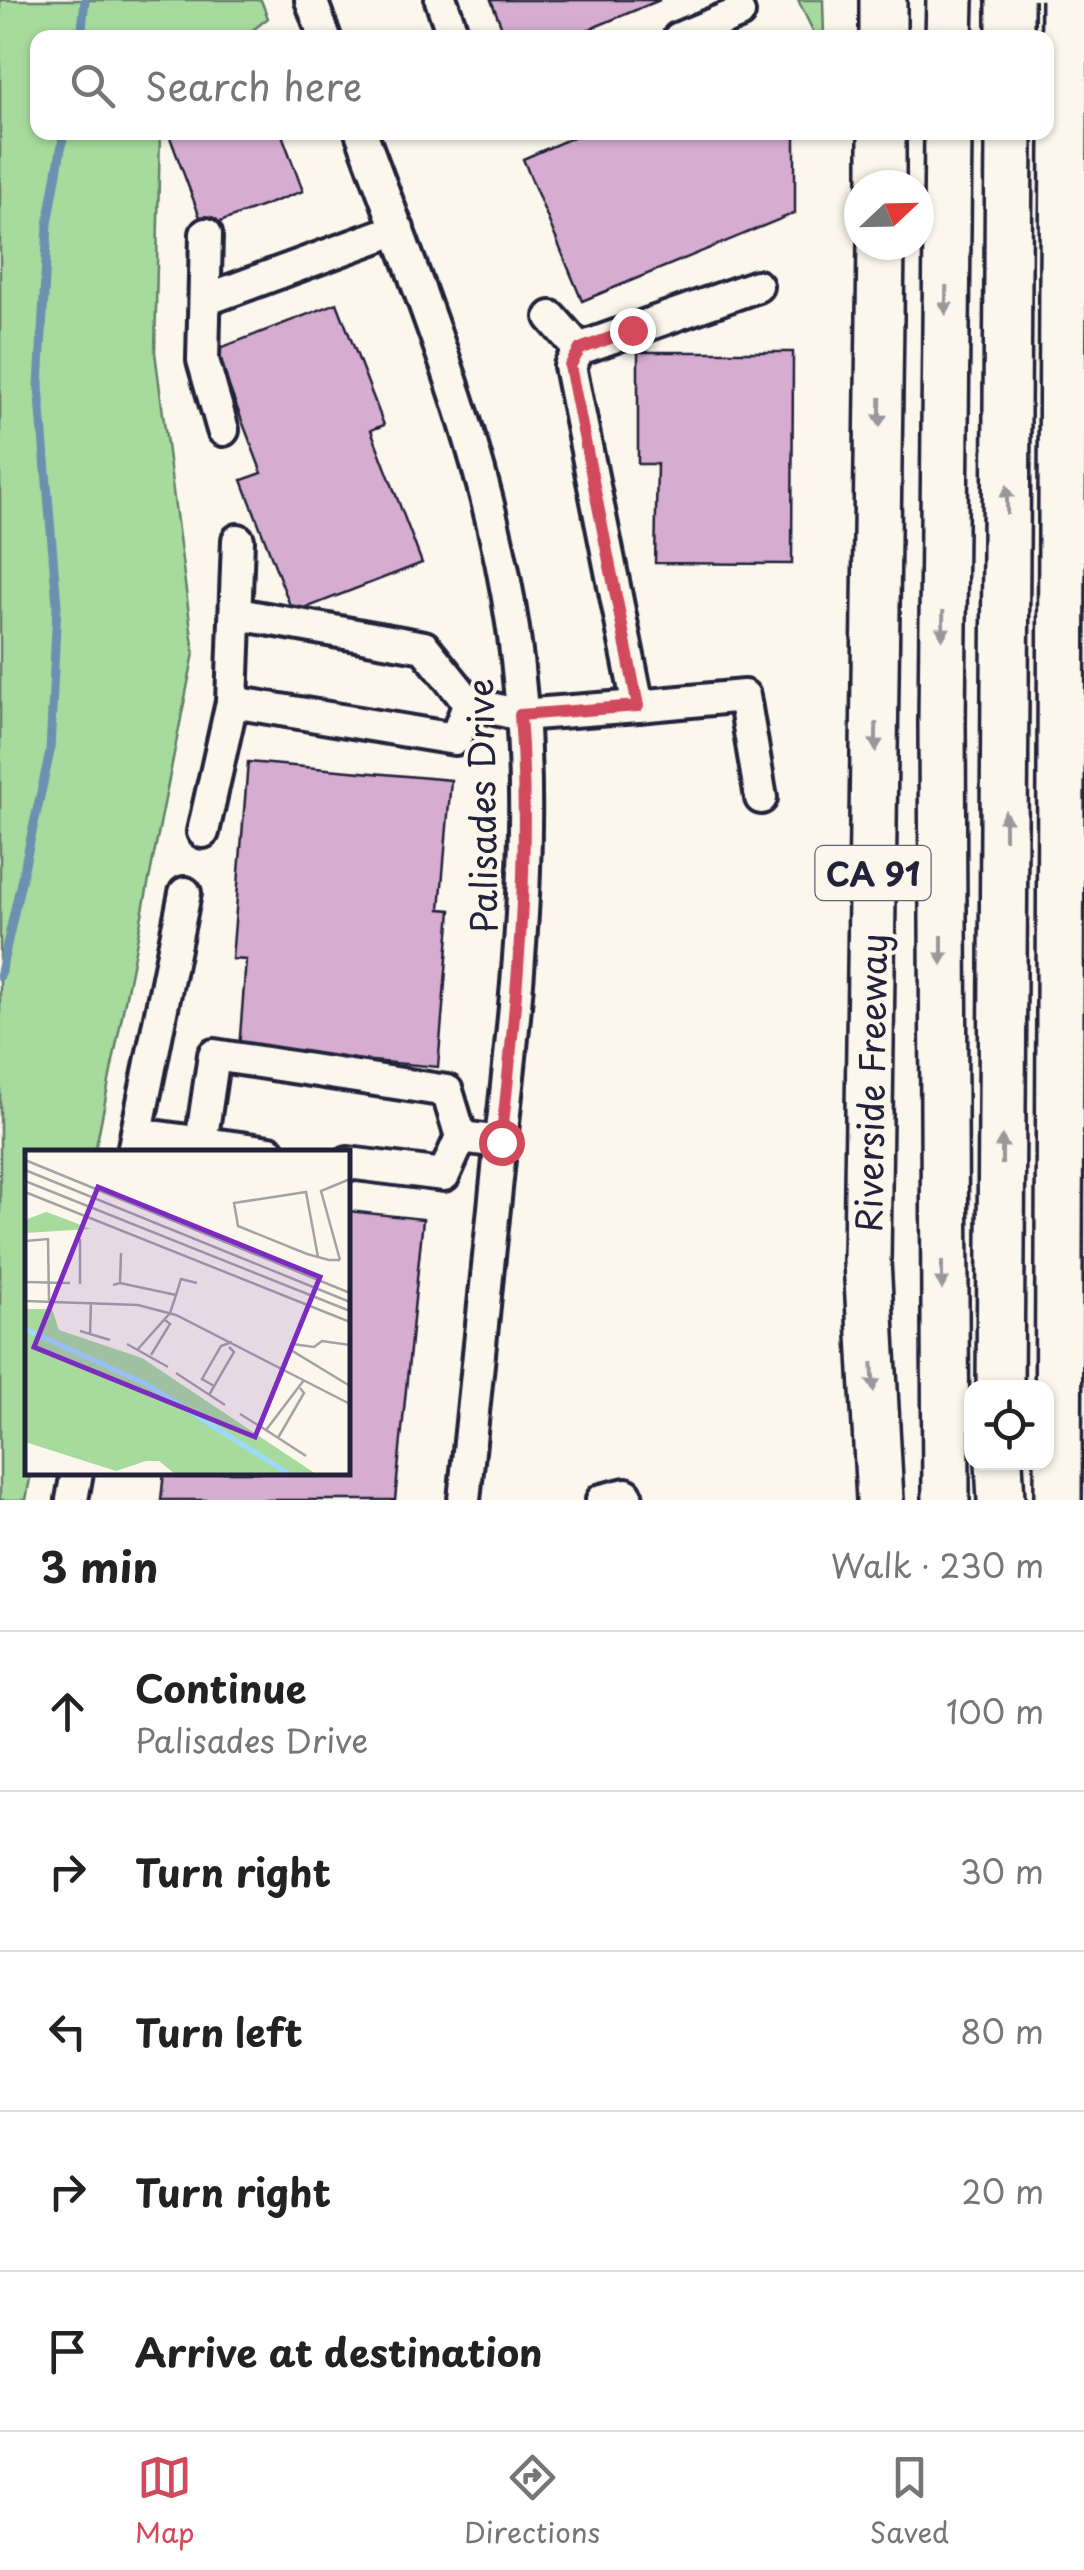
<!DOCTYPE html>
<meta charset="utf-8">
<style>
:root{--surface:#fff;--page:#f6f6f6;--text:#222;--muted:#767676;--line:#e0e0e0;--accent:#d1495b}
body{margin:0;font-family:"Playpen Sans",sans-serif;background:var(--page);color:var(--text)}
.controls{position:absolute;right:30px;bottom:30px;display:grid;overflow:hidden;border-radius:20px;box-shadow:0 2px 8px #0004}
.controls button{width:90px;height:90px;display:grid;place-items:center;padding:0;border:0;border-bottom:2px solid var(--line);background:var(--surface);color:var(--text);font:50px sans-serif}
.compass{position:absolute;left:844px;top:170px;width:90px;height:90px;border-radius:50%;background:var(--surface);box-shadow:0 2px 8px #0004;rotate:68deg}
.stop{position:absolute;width:30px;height:30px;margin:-22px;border:8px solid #d1495b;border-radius:50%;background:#fff}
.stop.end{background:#d1495b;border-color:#fff;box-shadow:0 2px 10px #0008}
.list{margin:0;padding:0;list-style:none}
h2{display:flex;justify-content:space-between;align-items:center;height:130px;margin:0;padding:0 40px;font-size:42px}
h2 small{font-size:32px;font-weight:400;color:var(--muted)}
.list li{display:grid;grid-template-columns:65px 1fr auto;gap:30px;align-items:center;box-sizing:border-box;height:160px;padding:0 40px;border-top:2px solid var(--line)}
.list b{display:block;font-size:38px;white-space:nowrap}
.list p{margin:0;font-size:32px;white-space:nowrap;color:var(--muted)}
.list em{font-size:32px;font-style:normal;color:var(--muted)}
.icon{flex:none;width:55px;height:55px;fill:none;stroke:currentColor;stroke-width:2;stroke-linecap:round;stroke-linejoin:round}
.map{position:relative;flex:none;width:1084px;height:1500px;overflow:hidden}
.search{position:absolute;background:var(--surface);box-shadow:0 2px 8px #0004;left:30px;right:30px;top:30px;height:110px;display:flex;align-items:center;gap:25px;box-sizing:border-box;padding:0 35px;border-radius:20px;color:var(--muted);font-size:38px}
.sheet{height:930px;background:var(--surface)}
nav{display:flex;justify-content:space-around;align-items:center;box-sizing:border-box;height:140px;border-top:2px solid var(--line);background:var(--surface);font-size:28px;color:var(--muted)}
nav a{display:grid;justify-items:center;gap:5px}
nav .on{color:var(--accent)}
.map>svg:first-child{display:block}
</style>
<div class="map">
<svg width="1084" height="1500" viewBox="0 0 1084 1500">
<rect width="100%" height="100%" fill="#fbf7ec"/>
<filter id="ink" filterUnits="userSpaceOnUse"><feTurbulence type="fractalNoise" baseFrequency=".01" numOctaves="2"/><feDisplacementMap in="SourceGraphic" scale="20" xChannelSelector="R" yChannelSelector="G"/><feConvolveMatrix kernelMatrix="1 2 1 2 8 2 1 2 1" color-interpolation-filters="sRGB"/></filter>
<g filter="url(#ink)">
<g fill="#a7db9d" stroke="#647e6c" stroke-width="2.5">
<path d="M0,0H261L268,18L244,37L38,38V132L160,133L155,352L194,653L95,1152H28V1472L31,1473L26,1500H0Z"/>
<path d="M798,0H823L824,37H816Z"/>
</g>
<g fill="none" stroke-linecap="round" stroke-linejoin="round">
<g stroke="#6c90b0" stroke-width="9">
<path d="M81,38L85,0"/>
<path d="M0,976L50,752L57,605L39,386L48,224L64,132"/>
</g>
</g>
<g fill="#d6acd1" stroke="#22223b" stroke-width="2.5">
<path d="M491,0H660L568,38H506Z"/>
<path d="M168,132H281L303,191L204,228Z"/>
<path d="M585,132H795V213L582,301L523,159Z"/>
<path d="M337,303L384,425L371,430L422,563L293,613L242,480L262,473L215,350Z"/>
<path d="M638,352H793L792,564L655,563L657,464H638Z"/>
<path d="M248,762L451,780L440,909L451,910L438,1067L239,1049L246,960L232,959Z"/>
<path d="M348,1211L423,1219L395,1500H161L164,1472H348Z"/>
</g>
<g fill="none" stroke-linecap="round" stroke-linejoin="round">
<g stroke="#22223b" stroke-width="38">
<g id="minor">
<path d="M311,0L325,38"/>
<path d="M441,0L454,38"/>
<path d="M679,38L739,13"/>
<path d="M361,132C421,296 488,455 513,629C538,798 520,971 501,1140C488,1260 477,1380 464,1500"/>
<path d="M206,234L203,360L223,430"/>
<path d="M205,300L398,229"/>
<path d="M551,317L579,349L757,286"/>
<path d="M579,349L570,366L638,706L744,696L761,798"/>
<path d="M238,614L424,647L469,703L520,715L638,706"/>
<path d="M232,702L455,739L469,703"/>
<path d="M203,832L232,702L238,540"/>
<path d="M137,1134L270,1152"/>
<path d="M201,1143L214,1055L447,1091L461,1137L501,1142"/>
<path d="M133,1152L185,893"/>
<path d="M348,1163L444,1175L461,1137"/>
<path d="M72,1500L77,1472"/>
<path d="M602,1500L626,1494L627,1500"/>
</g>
</g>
<g stroke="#22223b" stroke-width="52">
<g id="highway">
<path d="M883,38V0"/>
<path d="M949,38L950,0"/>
<path d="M882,185V132"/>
<path d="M1000,1388L1009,132"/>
<path d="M999,1462L1001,1500"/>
<path d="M880,1500L867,1261L881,245"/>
<path d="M946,1500L942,723L948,132"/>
<path d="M1058,1500L1063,281"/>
</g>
</g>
<use href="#minor" stroke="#fbf7ec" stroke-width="30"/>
<use href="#highway" stroke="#fbf7ec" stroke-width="45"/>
<g stroke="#22223b" stroke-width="11">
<g id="rail">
<path d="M989,0L1011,38"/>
<path d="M1008,0L1030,38"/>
<path d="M1046,66L1084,130"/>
<path d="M1046,97L1084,161"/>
</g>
</g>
<use href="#rail" stroke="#fbf7ec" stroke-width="8" stroke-dasharray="22" stroke-linecap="butt"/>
<g stroke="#22223b" stroke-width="52" stroke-linecap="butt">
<g id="highway-bridge">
<path d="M1010,38V0"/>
<path d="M1063,281L1065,0"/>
</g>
</g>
<use href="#highway-bridge" stroke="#fbf7ec" stroke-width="45"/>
</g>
<defs><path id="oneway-solid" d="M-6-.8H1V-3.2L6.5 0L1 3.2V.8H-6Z" transform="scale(2.5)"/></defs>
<g fill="#99979c">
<use href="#oneway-solid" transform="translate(946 300) rotate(91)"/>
<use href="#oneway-solid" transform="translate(880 412) rotate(91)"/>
<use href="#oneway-solid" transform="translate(1007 500) rotate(-90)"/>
<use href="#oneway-solid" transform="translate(943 625) rotate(91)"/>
<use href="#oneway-solid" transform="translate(876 737) rotate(91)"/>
<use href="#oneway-solid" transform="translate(1005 825) rotate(-90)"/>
<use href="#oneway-solid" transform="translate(942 950) rotate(90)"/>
<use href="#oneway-solid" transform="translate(1002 1150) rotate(-90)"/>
<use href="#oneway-solid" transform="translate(942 1275) rotate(90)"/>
<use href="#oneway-solid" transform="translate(873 1377) rotate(87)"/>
</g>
</g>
<g fill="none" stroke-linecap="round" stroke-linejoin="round" filter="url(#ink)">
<path stroke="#d1495b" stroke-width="12" d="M501,1142C517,1000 531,858 520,715L638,706L570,366L580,349L632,330"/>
</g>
<g text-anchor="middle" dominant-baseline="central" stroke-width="8" stroke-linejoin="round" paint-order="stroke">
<rect fill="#fbf7ec" stroke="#636270" stroke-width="2.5" x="815.5" y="846" width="115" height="54" rx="8"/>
<g font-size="32" font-weight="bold" fill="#22223b">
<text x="873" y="873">CA 91</text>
</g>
<g font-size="35" fill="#22223b" stroke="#fbf7ec">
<text transform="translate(481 806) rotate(-91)">Palisades Drive</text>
<text transform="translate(870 1083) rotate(-89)">Riverside Freeway</text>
</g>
</g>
<g transform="translate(25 1150)">
<rect width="325" height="325" fill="#fbf7ec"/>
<path d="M21,62L38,68L66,79L0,83V70ZM0,159H27L34,180L117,208L291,324H150L134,311H121L91,321L0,292Z" fill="#a7db9d"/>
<path fill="none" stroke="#9dd9fe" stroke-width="5" d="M0,179L123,235L264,324"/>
<path fill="none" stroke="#a4a2a5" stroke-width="2.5" d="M0,10L325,143M0,20L325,152M0,31L325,161M0,42L325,172M55,89V134M0,91L23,89L24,151M293,107L281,42L209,53L213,76L282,104L304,110H315M315,110L296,41L325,29M0,132L45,133M95,133L151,145L156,129L172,133M88,135L95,133L96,103M0,151L113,155L151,165L325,254M55,181L85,190M65,185L66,152M102,194L143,217M325,195L297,191L289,197L267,194L266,200L325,236M113,199L145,163L151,145M126,205L145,174L140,170M151,223L200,255M189,236L177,229L196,196L207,192M184,245L209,202L204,197M215,264L241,280L279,230M241,280L281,306M253,288L279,243L275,238"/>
<path fill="#7b2cbf" fill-opacity="0.15" stroke="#7b2cbf" stroke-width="5" d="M73,37L295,127L230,287L9,197Z"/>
<rect width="325" height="325" fill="none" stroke="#22223b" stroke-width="5"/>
</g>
</svg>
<div class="controls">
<button><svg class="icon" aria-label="locate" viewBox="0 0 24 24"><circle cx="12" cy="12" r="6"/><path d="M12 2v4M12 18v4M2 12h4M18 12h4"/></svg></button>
</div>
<svg class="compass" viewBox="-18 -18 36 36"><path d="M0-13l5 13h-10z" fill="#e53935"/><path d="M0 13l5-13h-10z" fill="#767676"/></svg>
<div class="stop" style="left:501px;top:1142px"></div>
<div class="stop end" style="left:632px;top:330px"></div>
<div class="search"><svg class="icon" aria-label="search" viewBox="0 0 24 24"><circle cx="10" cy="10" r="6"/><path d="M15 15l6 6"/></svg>Search here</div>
</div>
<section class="sheet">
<h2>3 min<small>Walk · 230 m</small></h2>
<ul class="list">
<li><svg class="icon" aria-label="ahead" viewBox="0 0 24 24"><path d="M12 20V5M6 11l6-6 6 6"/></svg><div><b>Continue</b><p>Palisades Drive</p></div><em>100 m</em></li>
<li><svg class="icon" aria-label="right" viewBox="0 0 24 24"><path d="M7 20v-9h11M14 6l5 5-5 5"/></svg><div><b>Turn right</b></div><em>30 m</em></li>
<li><svg class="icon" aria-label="left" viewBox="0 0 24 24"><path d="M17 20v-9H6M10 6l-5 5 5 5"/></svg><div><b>Turn left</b></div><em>80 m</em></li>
<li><svg class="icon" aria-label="right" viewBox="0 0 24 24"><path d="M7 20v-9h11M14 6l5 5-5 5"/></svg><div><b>Turn right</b></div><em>20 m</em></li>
<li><svg class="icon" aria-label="arrive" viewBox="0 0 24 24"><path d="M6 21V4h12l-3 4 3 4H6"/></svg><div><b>Arrive at destination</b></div></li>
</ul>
</section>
<nav>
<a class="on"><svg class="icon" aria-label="map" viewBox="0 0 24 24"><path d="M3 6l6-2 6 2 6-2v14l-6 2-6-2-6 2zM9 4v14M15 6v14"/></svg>Map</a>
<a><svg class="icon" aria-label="directions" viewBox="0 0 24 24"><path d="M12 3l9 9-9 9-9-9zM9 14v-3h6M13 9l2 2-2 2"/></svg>Directions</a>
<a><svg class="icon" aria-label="saved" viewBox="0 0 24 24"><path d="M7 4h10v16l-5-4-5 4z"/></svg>Saved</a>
</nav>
